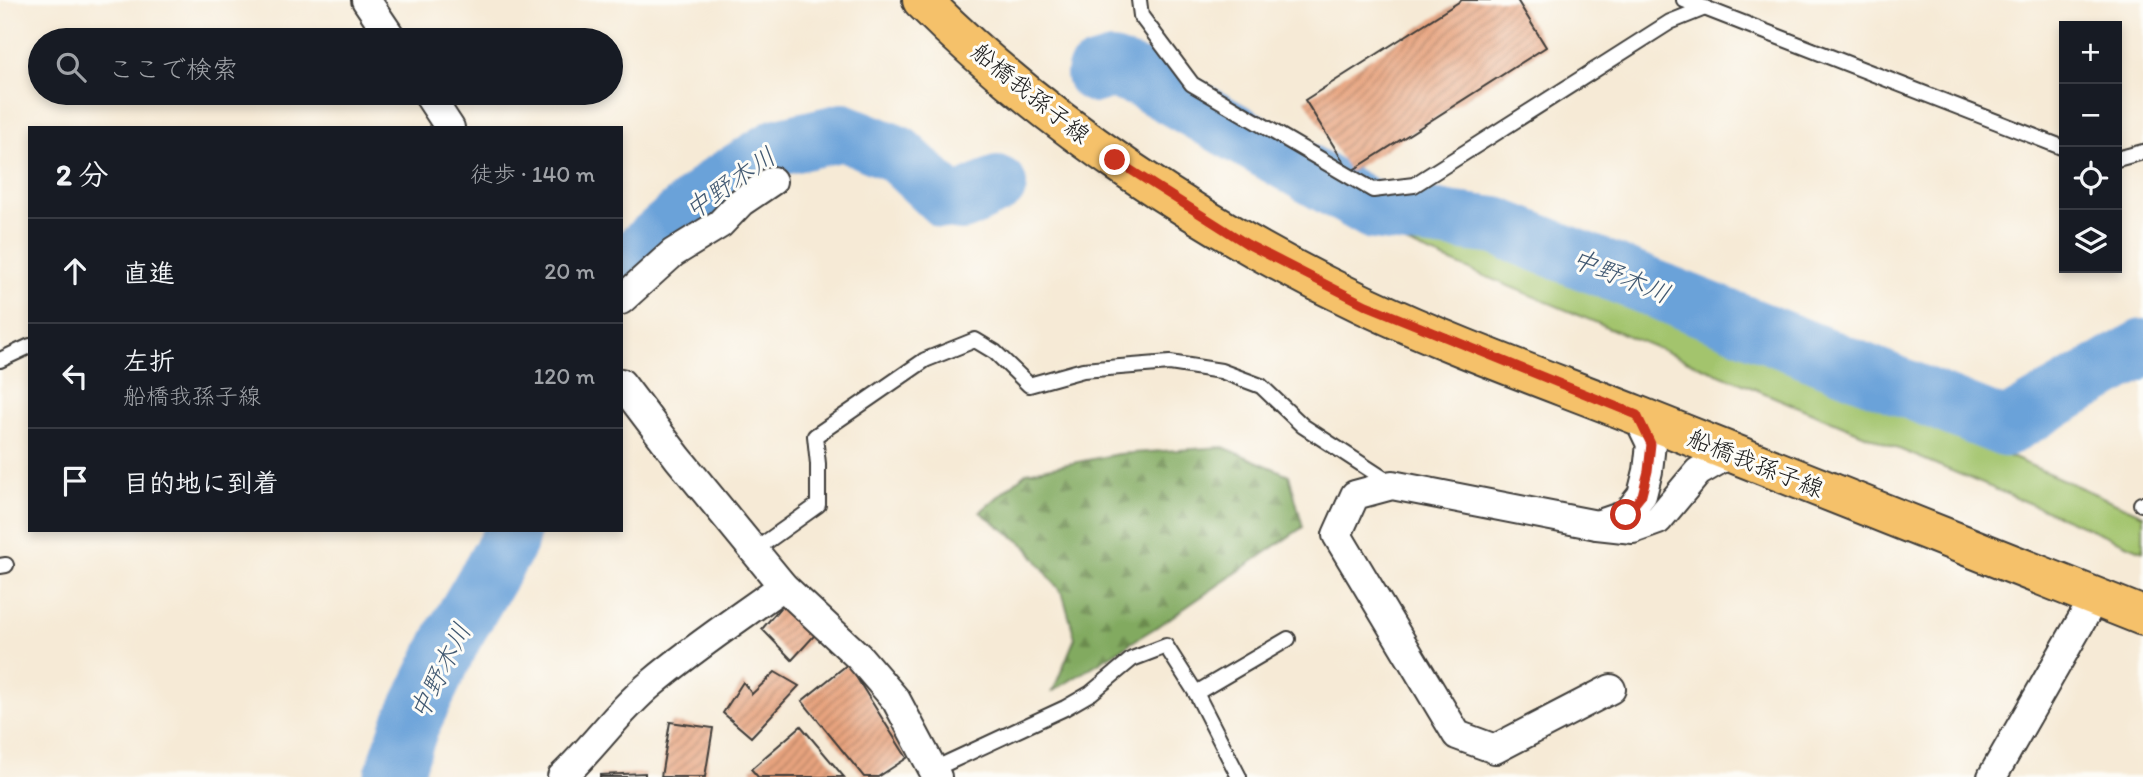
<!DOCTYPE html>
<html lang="ja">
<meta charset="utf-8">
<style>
:root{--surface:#171b24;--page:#242831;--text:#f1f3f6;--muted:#9ea1a6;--line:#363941}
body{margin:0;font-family:Itim,"Klee One",sans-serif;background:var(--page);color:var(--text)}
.controls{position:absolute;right:21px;top:21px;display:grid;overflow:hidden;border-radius:0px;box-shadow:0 4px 10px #0003}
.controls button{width:63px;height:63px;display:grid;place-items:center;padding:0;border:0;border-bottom:2px solid var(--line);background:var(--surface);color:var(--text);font:35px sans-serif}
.stop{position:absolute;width:21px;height:21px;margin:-16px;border:5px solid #c8321e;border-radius:50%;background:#fff}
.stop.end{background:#c8321e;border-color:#fff;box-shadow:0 2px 7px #0008}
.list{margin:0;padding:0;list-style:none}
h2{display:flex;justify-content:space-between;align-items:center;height:91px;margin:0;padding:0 28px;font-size:30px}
h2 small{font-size:23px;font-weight:400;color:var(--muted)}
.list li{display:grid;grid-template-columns:46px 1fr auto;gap:21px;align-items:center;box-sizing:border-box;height:105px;padding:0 28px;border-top:2px solid var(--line)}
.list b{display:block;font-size:26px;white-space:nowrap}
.list p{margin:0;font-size:23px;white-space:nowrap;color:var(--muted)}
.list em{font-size:23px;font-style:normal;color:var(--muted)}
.icon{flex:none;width:38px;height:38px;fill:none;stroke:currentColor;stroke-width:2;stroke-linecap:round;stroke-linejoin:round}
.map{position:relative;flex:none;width:2143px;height:777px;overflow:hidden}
.search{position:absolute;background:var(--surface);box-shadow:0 4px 10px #0003;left:28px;top:28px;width:595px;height:77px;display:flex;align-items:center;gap:18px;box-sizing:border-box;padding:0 24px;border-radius:38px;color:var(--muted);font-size:26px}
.panel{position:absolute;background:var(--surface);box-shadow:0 4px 10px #0003;left:28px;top:126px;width:595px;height:406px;border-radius:0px}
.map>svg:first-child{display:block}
</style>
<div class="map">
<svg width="2143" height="777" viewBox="0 0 2143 777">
<defs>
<pattern id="forest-firs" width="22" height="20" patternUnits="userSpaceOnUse" patternTransform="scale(1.75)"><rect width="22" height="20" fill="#82aa60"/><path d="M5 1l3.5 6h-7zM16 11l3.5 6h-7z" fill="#6a8a4e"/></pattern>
<pattern id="building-hatch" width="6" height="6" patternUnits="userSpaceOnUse" patternTransform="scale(1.75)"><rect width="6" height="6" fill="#e7a37e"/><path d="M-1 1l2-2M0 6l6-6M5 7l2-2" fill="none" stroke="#ba8466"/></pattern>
</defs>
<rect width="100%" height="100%" fill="#fdfcf7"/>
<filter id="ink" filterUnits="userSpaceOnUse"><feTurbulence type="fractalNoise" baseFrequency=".0143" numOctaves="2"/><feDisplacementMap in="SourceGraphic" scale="14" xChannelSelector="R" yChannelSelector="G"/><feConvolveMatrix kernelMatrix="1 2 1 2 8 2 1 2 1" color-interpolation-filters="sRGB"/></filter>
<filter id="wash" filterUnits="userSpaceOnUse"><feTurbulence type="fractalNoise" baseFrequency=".00686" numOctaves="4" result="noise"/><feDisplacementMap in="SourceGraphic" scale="28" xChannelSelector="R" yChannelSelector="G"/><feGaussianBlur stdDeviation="1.57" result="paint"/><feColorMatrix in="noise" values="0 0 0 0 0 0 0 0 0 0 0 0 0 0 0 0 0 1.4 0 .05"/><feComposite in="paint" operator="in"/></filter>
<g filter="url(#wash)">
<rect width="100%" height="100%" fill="#f6ead6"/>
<path fill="#a3c46d" stroke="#607044" stroke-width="2" d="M1384,234L1462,239L2016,459L2143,515V551Z"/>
<path fill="url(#forest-firs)" stroke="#4f633e" stroke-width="2" d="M1223,447L1289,475L1303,527L1163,623L1053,691L1075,638L1063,595L1026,546L980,512L1027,472L1118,454Z"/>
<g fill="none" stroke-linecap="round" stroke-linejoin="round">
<g stroke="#6ba2d9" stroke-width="58">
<path d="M1095,74L1112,69L1141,79L1374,211L1496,226L2005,428L2143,348"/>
<path d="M621,269L719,184L778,147L843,132L897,154L946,200L962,202L998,185"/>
<path d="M393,777L410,726L454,635L509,541L512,530"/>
</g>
</g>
<g id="blocks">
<g fill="url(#building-hatch)">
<path d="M1462,0H1517L1546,47L1350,172L1305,100Z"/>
<path d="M790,596L823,626L792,660L762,629Z"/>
<path d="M848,664L907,758L878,777H864L802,701Z"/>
<path d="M775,672L799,686L751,737L723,713L743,682L752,694Z"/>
<path d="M670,722L713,728L705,777H661Z"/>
<path d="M801,726L844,777H758L751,769Z"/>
<path d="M645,773V777H600V775Z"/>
</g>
</g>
</g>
<g filter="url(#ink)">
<use href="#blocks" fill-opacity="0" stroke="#3d3b38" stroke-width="2"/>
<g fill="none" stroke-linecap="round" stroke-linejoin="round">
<g stroke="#3d3b38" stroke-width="18">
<g id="service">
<path d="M1139,0L1141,16L1192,84L1373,190L1414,185L1670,22L1705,8"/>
<path d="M1684,0L2064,148"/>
<path d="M2117,159L2143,152"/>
<path d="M0,360L30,346"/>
<path d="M2141,504H2143"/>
<path d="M755,550L818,505V464L815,436L925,360L975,340L995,352L1029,385L1083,370L1170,363L1221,371L1261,386L1303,426L1392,484"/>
<path d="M0,566L6,565"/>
<path d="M1196,693L1288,639"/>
<path d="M934,769L1065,708L1091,693L1132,659L1166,646L1196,693L1239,777"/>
</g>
</g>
<g stroke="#3d3b38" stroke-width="32">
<g id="minor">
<path d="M366,0L393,40"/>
<path d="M427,93L450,128"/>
<path d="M621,300L673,253L720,224L741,202L772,181"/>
<path d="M621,383L678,458L783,586L859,657L896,700L937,777"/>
<path d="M1597,525L1626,515L1642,495L1648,471L1651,444L1637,415"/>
<path d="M1611,689L1495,749L1457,735L1337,535L1355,495L1392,485L1597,525L1633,529L1658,520L1698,472L1731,453"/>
<path d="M562,777C594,747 618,711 652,683C693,648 739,618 783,586"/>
<path d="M1992,777L2095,597"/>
</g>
</g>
<g stroke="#3d3b38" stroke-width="42">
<path id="primary" d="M922,0C1044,123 1208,231 1365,305C1452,346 1545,379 1634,414C1804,482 1974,548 2143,616"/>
</g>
<use href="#service" stroke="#fff" stroke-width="14"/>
<use href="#minor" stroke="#fff" stroke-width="28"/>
<use href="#primary" stroke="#f5c16b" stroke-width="38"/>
</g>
</g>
<g fill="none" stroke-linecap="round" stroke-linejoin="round" filter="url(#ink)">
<path stroke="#c8321e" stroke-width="9" d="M1115,160L1247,244L1366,305L1637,415L1651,444L1648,471L1642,495L1626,515"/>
</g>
<g text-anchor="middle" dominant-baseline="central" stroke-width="6" stroke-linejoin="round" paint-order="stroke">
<g font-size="24" fill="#1c1c1c" stroke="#fdfcf7">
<text transform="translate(1031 93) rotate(39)">船橋我孫子線</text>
<text transform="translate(1756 463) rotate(22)">船橋我孫子線</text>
</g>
<g font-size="26" font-style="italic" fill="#405871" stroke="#fdfcf7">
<text transform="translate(730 183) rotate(-35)">中野木川</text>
<text transform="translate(1621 276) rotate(22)">中野木川</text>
<text transform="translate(440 671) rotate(-63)">中野木川</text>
</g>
</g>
</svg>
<div class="controls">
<button>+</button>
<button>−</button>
<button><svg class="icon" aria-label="locate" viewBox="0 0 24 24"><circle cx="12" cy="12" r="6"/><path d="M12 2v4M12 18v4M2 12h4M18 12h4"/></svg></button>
<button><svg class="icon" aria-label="layers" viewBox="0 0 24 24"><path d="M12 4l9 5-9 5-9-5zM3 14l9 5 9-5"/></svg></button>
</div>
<div class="stop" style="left:1626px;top:515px"></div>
<div class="stop end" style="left:1115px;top:160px"></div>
<div class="search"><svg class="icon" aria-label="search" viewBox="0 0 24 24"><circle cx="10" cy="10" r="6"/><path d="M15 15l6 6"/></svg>ここで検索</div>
<section class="panel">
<h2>2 分<small>徒歩 · 140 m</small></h2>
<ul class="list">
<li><svg class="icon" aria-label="ahead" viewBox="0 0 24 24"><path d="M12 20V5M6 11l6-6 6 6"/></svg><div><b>直進</b></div><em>20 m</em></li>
<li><svg class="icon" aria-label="left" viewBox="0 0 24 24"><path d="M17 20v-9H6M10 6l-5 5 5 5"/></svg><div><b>左折</b><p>船橋我孫子線</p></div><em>120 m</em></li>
<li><svg class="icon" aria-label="arrive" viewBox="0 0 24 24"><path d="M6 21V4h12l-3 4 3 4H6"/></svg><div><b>目的地に到着</b></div></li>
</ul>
</section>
</div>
